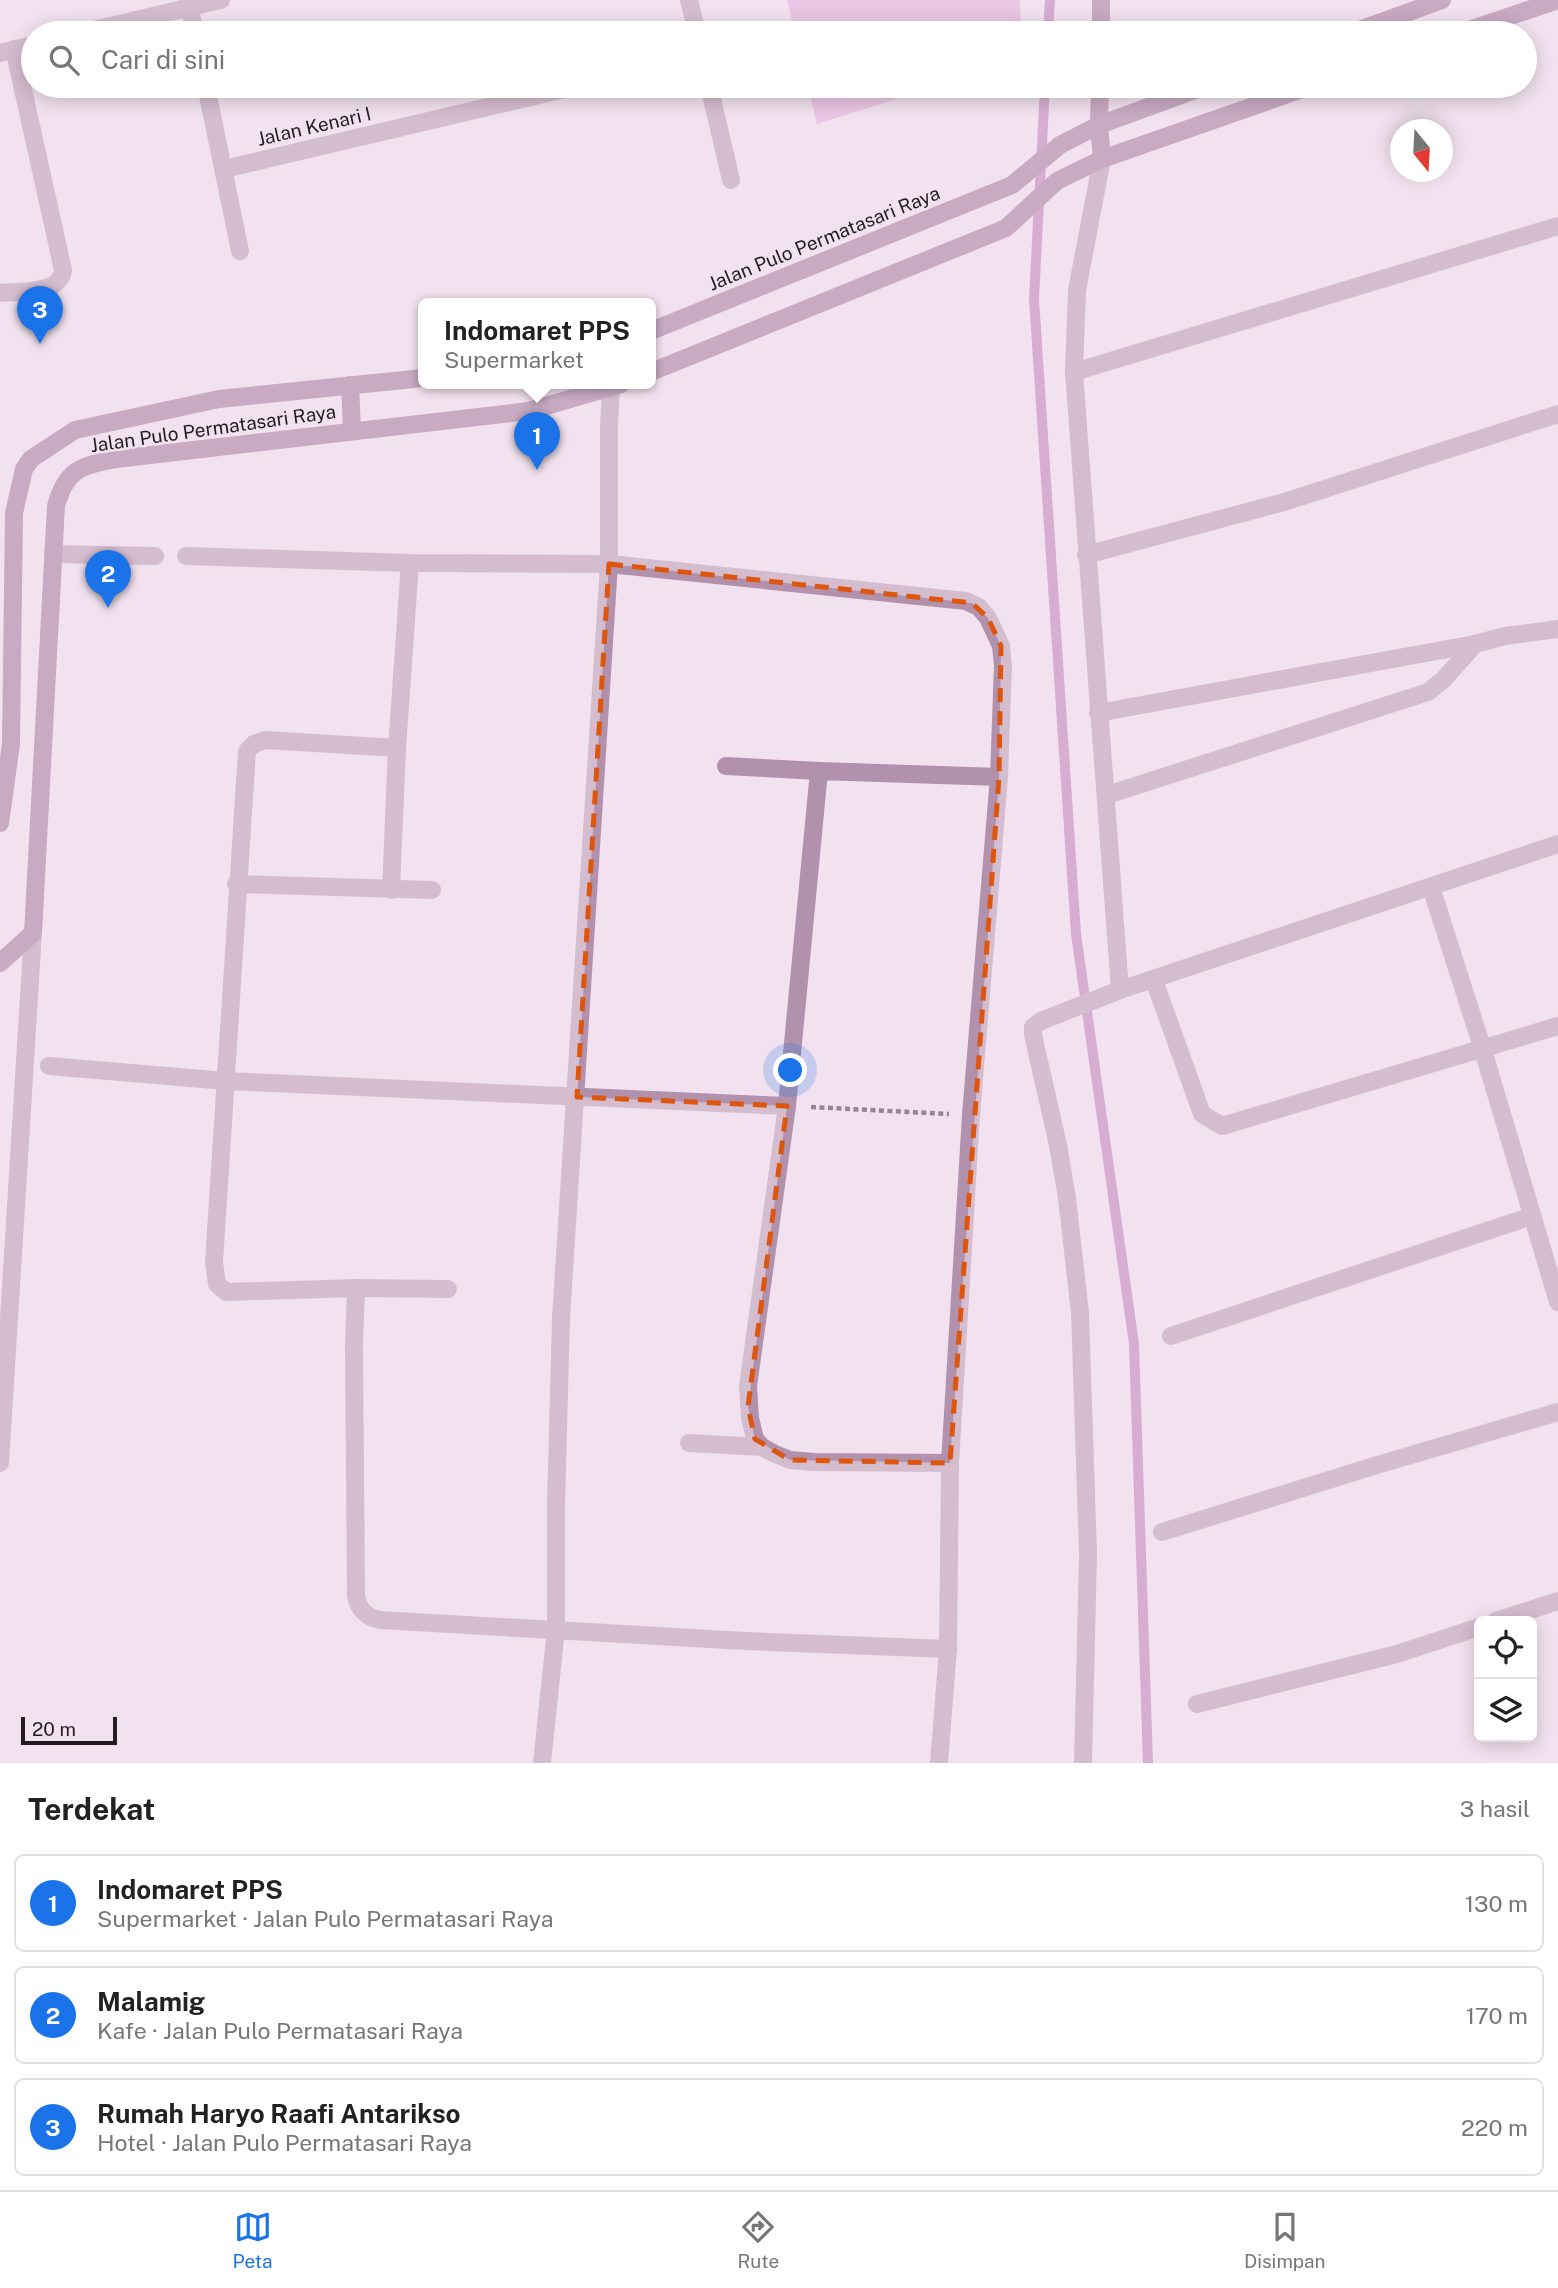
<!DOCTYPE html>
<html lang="id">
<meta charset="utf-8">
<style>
:root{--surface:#fff;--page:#f6f6f6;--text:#222;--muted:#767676;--line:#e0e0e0;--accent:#1a73e8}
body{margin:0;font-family:"Public Sans",sans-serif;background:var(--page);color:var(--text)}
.controls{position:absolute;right:21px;bottom:21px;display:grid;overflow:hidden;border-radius:10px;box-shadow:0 4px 18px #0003}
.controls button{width:63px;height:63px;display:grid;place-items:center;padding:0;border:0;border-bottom:2px solid var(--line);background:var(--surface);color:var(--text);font:35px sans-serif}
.compass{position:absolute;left:1390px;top:119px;width:63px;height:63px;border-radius:50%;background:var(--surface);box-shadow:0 4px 18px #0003;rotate:162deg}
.scale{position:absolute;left:21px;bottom:18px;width:96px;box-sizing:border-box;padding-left:7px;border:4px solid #231d22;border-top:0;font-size:19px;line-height:24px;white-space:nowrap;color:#231d22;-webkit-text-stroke:5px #f2e2ef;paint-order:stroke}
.you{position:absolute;left:791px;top:1071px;width:24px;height:24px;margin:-18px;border:5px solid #fff;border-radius:50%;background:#1a73e8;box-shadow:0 0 0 10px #1a73e833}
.badge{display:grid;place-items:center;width:46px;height:46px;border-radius:50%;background:var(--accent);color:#fff;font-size:23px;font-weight:700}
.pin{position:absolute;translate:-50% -58px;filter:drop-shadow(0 2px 4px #0008)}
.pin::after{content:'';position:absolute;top:37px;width:24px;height:21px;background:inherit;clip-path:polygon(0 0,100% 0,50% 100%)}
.popup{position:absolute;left:418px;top:298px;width:238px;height:91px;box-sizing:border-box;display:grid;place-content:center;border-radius:10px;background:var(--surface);filter:drop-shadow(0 2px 5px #0005);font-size:23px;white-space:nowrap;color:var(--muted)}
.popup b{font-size:26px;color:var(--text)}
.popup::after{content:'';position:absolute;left:50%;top:100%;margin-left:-14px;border:14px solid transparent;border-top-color:var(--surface)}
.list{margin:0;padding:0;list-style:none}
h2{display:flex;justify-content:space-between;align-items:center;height:91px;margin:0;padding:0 28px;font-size:30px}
h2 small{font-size:23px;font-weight:400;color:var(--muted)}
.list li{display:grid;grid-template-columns:46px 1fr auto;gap:21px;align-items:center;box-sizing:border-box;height:98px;margin:0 14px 14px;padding:0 14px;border:2px solid var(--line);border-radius:10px}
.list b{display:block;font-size:26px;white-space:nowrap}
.list p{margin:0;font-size:23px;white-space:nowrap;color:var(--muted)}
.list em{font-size:23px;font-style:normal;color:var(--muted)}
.icon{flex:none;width:38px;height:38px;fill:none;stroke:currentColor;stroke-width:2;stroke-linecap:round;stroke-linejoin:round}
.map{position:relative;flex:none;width:1558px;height:1763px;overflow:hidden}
.search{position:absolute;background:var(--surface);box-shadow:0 4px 18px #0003;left:21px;right:21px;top:21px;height:77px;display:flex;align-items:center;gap:18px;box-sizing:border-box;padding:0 24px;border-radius:38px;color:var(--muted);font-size:26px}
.sheet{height:427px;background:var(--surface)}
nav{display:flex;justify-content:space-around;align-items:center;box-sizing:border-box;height:98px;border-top:2px solid var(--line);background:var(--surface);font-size:19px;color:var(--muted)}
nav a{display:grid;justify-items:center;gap:4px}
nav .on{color:var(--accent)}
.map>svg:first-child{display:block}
</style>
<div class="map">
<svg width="1558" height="1763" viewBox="0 0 1558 1763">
<rect width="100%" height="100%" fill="#f2e2ef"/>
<g fill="#e2a4d8">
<path d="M787,0H1020L1021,33H795Z"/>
<path d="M808,86H938L817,124Z"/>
</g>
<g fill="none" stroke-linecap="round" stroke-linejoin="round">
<g stroke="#b770ad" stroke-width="10">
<path d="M1048,33L1050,0"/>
<path d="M1045,86L1034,299L1076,934L1134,1344L1148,1763"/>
</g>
<path stroke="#928790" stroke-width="4.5" stroke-dasharray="5 3.5" stroke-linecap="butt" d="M811,1107L949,1114"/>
<g stroke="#b191ac" stroke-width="18">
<path d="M188,0L195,33"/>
<path d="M689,0L697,33"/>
<path d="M81,33L221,0"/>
<path d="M0,53L33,45"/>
<path d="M206,86L240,251"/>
<path d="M709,86L731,180"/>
<path d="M1102,159L1077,290L1074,372L1120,990"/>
<path d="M224,169L577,86"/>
<path d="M0,293C19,291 60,295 63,270L14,49"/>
<path d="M1074,372L1558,226"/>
<path d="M53,554L155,556"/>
<path d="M1086,555L1284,502L1558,414"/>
<path d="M186,556L410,563L609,564L966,601L979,607L988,618L1001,646L1003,665L999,777L971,1115L950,1463L948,1649L939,1763"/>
<path d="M1098,713L1475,644"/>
<path d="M397,748L265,740L254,744L247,751L214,1262L217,1284L226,1292L356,1288L354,1345L356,1596C359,1610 366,1617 380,1620L745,1641L948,1649"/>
<path d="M726,766L819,771"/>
<path d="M1107,795L1428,692L1444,679L1475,644L1505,636L1558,629"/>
<path d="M236,884L432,890"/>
<path d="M1431,887L1483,1050L1558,1302"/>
<path d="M391,890L397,748L410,563"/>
<path d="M1154,980L1202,1114L1222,1126L1558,1026"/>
<path d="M49,1066L226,1081L787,1106"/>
<path d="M356,1288L448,1289"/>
<path d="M1171,1336L1532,1216"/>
<path d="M689,1443L762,1447"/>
<path d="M0,1463L33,933"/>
<path d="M950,1463L814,1462L790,1460L775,1454L762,1447L755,1439L750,1418L748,1386L787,1106L819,771L999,777"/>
<path d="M1162,1532L1377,1465L1558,1412"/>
<path d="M1496,1621L1558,1601"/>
<path d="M1197,1704L1397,1654L1479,1627"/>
<path d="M542,1763L556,1629V1505L561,1318L609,564V426L611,388"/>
<path d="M1083,1763L1088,1554L1080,1313L1067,1198L1058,1145L1033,1035V1027L1041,1021L1120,990L1558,844"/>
</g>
<g stroke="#95678e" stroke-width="18">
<path d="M1101,33V0"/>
<path d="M1351,33L1442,0"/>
<path d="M1460,33L1558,0"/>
<path d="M1100,86L1099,125L1102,159"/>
<path d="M651,331L1012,185L1060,145L1099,125L1206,86"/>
<path d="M651,372L1006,228L1057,181L1102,159L1311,86"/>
<path d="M350,385L352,430"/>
<path d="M0,823L11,744L14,513L24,469L31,459L75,430L219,399L423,378"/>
<path d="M0,963L33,933L56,506C66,469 81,466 116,459L529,411L621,384"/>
</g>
</g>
<path d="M0 0H1558V1763H0ZM609,564L972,603L988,618L1001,646L999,777L950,1463L790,1460L755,1439L748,1407L787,1106L577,1097Z" fill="#f2e2ef" fill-opacity=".55" fill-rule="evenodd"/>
<path fill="none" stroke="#de560d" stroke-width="5" stroke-dasharray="14 9" stroke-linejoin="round" d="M609,564L972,603L988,618L1001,646L999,777L950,1463L790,1460L755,1439L748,1407L787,1106L577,1097Z"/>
<g text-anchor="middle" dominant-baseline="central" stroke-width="5" stroke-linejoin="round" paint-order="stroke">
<g font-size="19" fill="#231d22" stroke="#f2e2ef">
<text transform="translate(314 126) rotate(-13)">Jalan Kenari I</text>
<text transform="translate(824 238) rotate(-22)">Jalan Pulo Permatasari Raya</text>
<text transform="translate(213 428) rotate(-8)">Jalan Pulo Permatasari Raya</text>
</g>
</g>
</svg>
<div class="controls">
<button><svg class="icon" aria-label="locate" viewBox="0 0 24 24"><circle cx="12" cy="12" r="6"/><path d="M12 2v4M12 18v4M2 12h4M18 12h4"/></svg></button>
<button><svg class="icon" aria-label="layers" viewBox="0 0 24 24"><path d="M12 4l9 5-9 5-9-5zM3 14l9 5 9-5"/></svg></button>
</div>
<svg class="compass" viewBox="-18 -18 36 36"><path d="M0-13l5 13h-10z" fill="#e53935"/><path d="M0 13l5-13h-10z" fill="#767676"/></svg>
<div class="scale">20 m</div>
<div class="you"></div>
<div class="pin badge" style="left:537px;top:470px">1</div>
<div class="popup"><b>Indomaret PPS</b>Supermarket</div>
<div class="pin badge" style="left:108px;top:608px">2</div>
<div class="pin badge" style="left:40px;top:344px">3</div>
<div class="search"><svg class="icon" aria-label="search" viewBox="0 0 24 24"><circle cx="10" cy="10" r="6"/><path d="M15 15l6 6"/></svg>Cari di sini</div>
</div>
<section class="sheet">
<h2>Terdekat<small>3 hasil</small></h2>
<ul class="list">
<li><span class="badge">1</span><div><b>Indomaret PPS</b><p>Supermarket · Jalan Pulo Permatasari Raya</p></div><em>130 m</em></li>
<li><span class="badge">2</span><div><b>Malamig</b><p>Kafe · Jalan Pulo Permatasari Raya</p></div><em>170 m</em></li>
<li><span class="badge">3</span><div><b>Rumah Haryo Raafi Antarikso</b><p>Hotel · Jalan Pulo Permatasari Raya</p></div><em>220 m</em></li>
</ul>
</section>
<nav>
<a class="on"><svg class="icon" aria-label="map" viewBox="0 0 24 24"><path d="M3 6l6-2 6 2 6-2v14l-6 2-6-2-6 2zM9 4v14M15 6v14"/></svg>Peta</a>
<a><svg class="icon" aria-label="directions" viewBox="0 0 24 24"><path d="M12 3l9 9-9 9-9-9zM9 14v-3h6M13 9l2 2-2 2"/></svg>Rute</a>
<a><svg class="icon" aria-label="saved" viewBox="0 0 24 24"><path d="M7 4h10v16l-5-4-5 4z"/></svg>Disimpan</a>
</nav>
